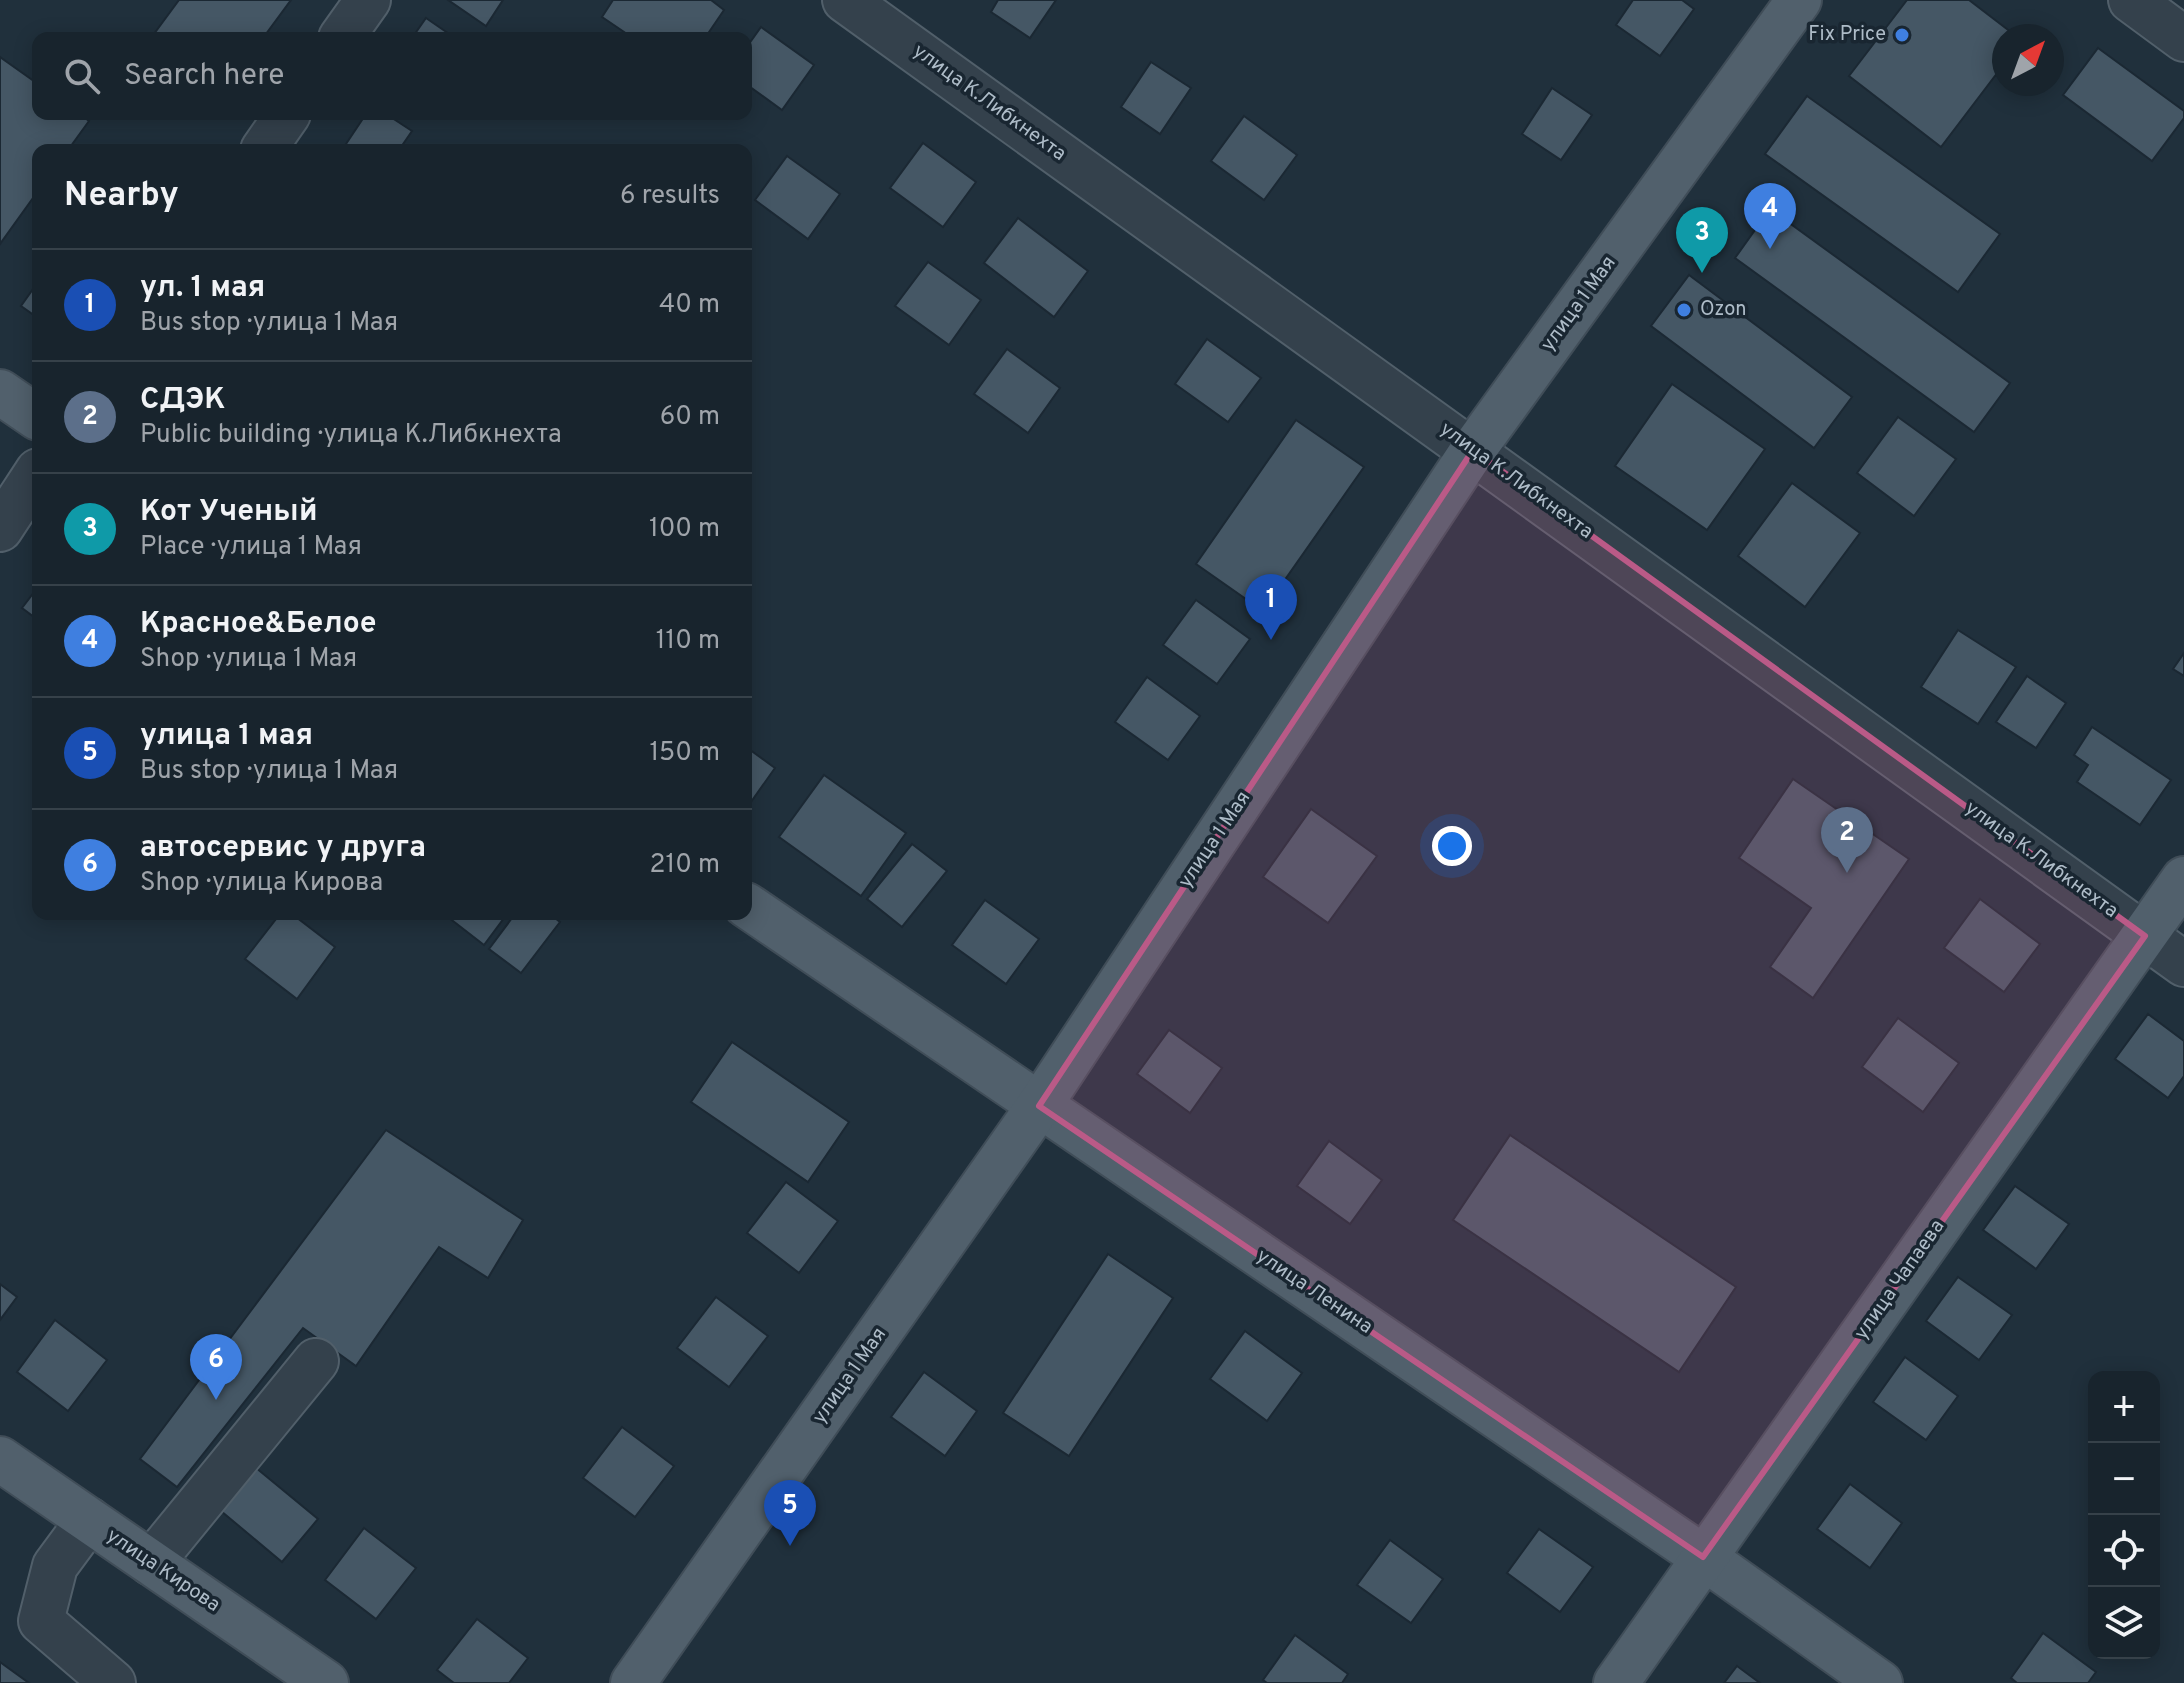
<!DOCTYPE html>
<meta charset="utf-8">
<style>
:root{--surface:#18242d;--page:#253039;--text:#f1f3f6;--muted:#9fa4aa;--line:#364149;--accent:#7dc1ff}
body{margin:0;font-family:Overpass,sans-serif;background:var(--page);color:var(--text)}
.controls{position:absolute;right:24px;bottom:24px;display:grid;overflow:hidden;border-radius:16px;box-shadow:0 4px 20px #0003}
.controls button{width:72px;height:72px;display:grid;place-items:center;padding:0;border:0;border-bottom:2px solid var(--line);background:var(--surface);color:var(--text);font:40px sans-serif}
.compass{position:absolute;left:1992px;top:24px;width:72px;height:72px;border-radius:50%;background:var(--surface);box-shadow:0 4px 20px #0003;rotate:41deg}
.you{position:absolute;left:1452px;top:846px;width:28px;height:28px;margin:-20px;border:6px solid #fff;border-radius:50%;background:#1a73e8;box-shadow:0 0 0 12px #1a73e833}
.badge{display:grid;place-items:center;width:52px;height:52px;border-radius:50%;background:var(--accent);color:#fff;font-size:26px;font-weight:700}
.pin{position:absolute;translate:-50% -66px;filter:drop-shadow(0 2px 4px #0008)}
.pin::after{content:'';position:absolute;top:42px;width:28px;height:24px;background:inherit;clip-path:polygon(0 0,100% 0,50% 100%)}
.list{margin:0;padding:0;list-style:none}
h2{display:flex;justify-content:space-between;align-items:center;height:104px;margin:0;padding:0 32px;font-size:34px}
h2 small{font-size:26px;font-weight:400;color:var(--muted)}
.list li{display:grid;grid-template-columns:52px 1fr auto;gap:24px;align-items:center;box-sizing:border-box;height:112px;padding:0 32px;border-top:2px solid var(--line)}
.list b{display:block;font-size:30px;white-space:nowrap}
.list p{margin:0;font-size:26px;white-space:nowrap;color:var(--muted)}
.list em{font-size:26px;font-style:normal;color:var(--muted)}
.icon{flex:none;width:44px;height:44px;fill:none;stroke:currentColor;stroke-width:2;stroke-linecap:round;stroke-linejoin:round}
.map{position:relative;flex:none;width:2184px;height:1683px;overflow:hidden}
.search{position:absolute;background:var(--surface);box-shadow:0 4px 20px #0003;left:32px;top:32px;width:720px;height:88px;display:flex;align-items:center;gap:20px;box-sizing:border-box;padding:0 28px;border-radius:16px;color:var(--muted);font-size:30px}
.panel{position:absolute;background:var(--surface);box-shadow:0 4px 20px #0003;left:32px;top:144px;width:720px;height:776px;border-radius:16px}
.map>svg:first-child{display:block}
</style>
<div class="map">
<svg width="2184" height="1683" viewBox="0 0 2184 1683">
<rect width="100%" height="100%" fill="#20303c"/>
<g fill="#455765" stroke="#1b2833" stroke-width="2">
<path d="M179,0H291L263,38H151Z"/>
<path d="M448,0H503L486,26Z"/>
<path d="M613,0H711L724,10L705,38H633L602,17Z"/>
<path d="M998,0H1056L1030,38L991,12Z"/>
<path d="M1633,0H1682L1694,9L1660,56L1616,25Z"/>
<path d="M1907,0H1969L2016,36H2004V64L1941,147L1849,76Z"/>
<path d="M426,18L455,38H412Z"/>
<path d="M761,27L814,65L782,110L746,84V48Z"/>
<path d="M2098,48L2184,111V118L2152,161L2063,95Z"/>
<path d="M0,57L38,84V114H80L89,121L68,150H38V191L0,244Z"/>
<path d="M1151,62L1191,88L1160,134L1121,107Z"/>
<path d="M1552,88L1592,115L1561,160L1522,134Z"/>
<path d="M1807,96L2000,234L1958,292L1765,154Z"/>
<path d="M366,114H386L412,131L399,150H342Z"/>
<path d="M1244,116L1297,155L1264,200L1211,161Z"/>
<path d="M923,143L976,182L943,227L890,188Z"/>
<path d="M787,156L840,194L808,239L755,200Z"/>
<path d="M1770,209L2010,383L1974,432L1735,258Z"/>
<path d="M1018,218L1088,271L1054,317L984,263Z"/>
<path d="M928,262L981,300L949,345L895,306Z"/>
<path d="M1689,275L1852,397L1814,448L1651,326Z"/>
<path d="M38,282V318L21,306Z"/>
<path d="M1207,339L1261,378L1228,422L1175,384Z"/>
<path d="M1007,349L1060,388L1028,433L974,394Z"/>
<path d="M1672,384L1765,449L1707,530L1615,466Z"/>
<path d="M1898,417L1956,459L1914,516L1857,473Z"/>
<path d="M1296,420L1364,467L1263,611L1196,564Z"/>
<path d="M1792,483L1860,533L1805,607L1738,556Z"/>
<path d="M38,587V620L22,608Z"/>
<path d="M1196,600L1250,639L1217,684L1163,645Z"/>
<path d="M1958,630L2016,667L1978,724L1921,687Z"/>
<path d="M2184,653V676L2173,669Z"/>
<path d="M2027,676L2066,703L2036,748L1996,722Z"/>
<path d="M1147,677L1200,716L1168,760L1115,722Z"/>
<path d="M2092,727L2171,780L2140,825L2077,782L2088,765L2074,755Z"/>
<path d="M746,747L775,768L746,809Z"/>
<path d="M824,775L906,833L861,896L779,837Z"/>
<path d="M1793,779L1909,859L1813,998L1770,967L1811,908L1739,858Z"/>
<path d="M1311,809L1377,856L1328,923L1263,877Z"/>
<path d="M912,844L947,871L902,927L867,899Z"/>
<path d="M1980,899L2040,944L2004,992L1944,948Z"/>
<path d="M985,900L1039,939L1006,984L952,945Z"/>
<path d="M280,914H292L335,947L297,999L245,959Z"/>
<path d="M444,914H507L484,945Z"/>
<path d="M515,914H550L560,922L521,973L489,949Z"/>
<path d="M2148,1014L2184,1041V1076L2168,1098L2115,1059Z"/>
<path d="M1898,1018L1959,1063L1923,1112L1862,1067Z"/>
<path d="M1169,1030L1222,1068L1190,1113L1137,1074Z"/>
<path d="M732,1042L849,1122L808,1182L691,1102Z"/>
<path d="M386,1130L523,1220L488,1278L439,1247L356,1366L303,1328L177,1487L140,1459Z"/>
<path d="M1510,1135L1736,1287L1679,1372L1453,1220Z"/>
<path d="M1329,1141L1382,1180L1350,1224L1297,1186Z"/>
<path d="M786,1182L838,1221L799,1273L747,1233Z"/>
<path d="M2015,1186L2069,1224L2036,1269L1983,1230Z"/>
<path d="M1108,1254L1173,1298L1069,1456L1003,1413Z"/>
<path d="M1958,1277L2012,1315L1979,1360L1926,1321Z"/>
<path d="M0,1284L17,1297L0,1320Z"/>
<path d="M716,1297L768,1336L729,1387L677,1348Z"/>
<path d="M55,1320L107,1360L68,1411L17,1372Z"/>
<path d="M1245,1331L1302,1373L1267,1421L1210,1379Z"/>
<path d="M1905,1357L1958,1396L1926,1440L1873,1402Z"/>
<path d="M924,1372L977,1411L945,1456L891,1417Z"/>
<path d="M622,1427L674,1466L635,1517L583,1478Z"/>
<path d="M250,1463L318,1519L282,1562L215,1506Z"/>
<path d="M1850,1484L1902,1523L1870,1568L1817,1529Z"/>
<path d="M364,1528L416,1568L376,1619L325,1580Z"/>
<path d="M1539,1529L1593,1567L1560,1612L1507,1573Z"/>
<path d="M1390,1540L1443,1579L1411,1623L1357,1585Z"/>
<path d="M477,1619L528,1658L509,1683H454L437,1670Z"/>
<path d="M2043,1633L2096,1672L2088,1683H2017L2011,1678Z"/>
<path d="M1295,1635L1348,1674L1342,1683H1267L1263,1680Z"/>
<path d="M0,1662L29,1683H0Z"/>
<path d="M1737,1666L1760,1683H1724Z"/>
</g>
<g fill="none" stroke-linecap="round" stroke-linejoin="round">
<g stroke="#515f6a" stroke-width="48">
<g id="minor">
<path d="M845,0L2184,964"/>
<path d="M2131,0L2184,39"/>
<path d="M341,38L368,0"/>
<path d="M263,150L288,114"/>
<path d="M0,529L38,471"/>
<path d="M89,1520L55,1566L41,1621L113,1683"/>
<path d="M151,1563L316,1361"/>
</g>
</g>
<g stroke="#404d58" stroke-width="48">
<g id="major">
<path d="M0,392L38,418"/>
<path d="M746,905L1703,1557L1880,1683"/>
<path d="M0,1459L326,1683"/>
<path d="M633,1683L1039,1106L1473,450L1799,0"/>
<path d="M1616,1683L2184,879"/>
</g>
</g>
<use href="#minor" stroke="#34414c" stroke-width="44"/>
<use href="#major" stroke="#51606c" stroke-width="44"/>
</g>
<path fill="#ba5a87" fill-opacity="0.2" stroke="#ba5a87" stroke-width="6" stroke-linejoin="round" d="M1473,450L2145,936L1703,1557L1039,1106Z"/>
<g fill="#3f7fe0" stroke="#192631" stroke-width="3">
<circle cx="1902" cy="35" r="8"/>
<circle cx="1684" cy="310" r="8"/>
</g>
<g text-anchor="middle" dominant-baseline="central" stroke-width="7" stroke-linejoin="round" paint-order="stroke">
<g font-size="20" fill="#aebcc8" stroke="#192631" text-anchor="end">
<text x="1886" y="35">Fix Price</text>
<text x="1700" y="310" text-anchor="start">Ozon</text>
</g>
<g font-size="20" fill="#aebcc8" stroke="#192631">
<text transform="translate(989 103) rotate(36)">улица К.Либкнехта</text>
<text transform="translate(1579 304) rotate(-54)">улица 1 Мая</text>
<text transform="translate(1516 481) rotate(36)">улица К.Либкнехта</text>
<text transform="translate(1215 840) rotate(-56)">улица 1 Мая</text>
<text transform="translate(2041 860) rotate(36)">улица К.Либкнехта</text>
<text transform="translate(1900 1280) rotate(-55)">улица Чапаева</text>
<text transform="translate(1314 1292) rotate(34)">улица Ленина</text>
<text transform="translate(850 1376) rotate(-55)">улица 1 Мая</text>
<text transform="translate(163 1571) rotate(34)">улица Кирова</text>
</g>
</g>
</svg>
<div class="controls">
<button>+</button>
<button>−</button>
<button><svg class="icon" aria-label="locate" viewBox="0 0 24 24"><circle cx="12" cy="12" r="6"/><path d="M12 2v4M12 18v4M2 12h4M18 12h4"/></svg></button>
<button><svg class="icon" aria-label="layers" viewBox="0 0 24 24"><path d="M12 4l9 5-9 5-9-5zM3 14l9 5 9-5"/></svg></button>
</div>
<svg class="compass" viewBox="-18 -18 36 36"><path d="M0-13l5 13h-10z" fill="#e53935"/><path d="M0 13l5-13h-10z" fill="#9fa4aa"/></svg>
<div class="you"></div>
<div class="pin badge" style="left:1271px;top:640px;background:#1a4fb4">1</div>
<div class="pin badge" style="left:1847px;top:873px;background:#5c6f8a">2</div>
<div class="pin badge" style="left:1702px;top:273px;background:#0f9aa8">3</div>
<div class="pin badge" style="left:1770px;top:249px;background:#3f7fe0">4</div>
<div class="pin badge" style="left:790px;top:1546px;background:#1a4fb4">5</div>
<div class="pin badge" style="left:216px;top:1400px;background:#3f7fe0">6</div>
<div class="search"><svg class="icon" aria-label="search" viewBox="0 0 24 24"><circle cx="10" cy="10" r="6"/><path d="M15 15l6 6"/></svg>Search here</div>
<section class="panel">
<h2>Nearby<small>6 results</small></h2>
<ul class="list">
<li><span class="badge" style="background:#1a4fb4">1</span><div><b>ул. 1 мая</b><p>Bus stop · улица 1 Мая</p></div><em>40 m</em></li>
<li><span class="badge" style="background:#5c6f8a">2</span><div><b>СДЭК</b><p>Public building · улица К.Либкнехта</p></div><em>60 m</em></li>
<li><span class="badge" style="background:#0f9aa8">3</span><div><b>Кот Ученый</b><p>Place · улица 1 Мая</p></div><em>100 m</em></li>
<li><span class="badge" style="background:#3f7fe0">4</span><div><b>Красное&amp;Белое</b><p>Shop · улица 1 Мая</p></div><em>110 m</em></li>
<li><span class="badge" style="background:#1a4fb4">5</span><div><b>улица 1 мая</b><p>Bus stop · улица 1 Мая</p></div><em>150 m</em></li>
<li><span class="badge" style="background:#3f7fe0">6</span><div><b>автосервис у друга</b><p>Shop · улица Кирова</p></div><em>210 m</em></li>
</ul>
</section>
</div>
